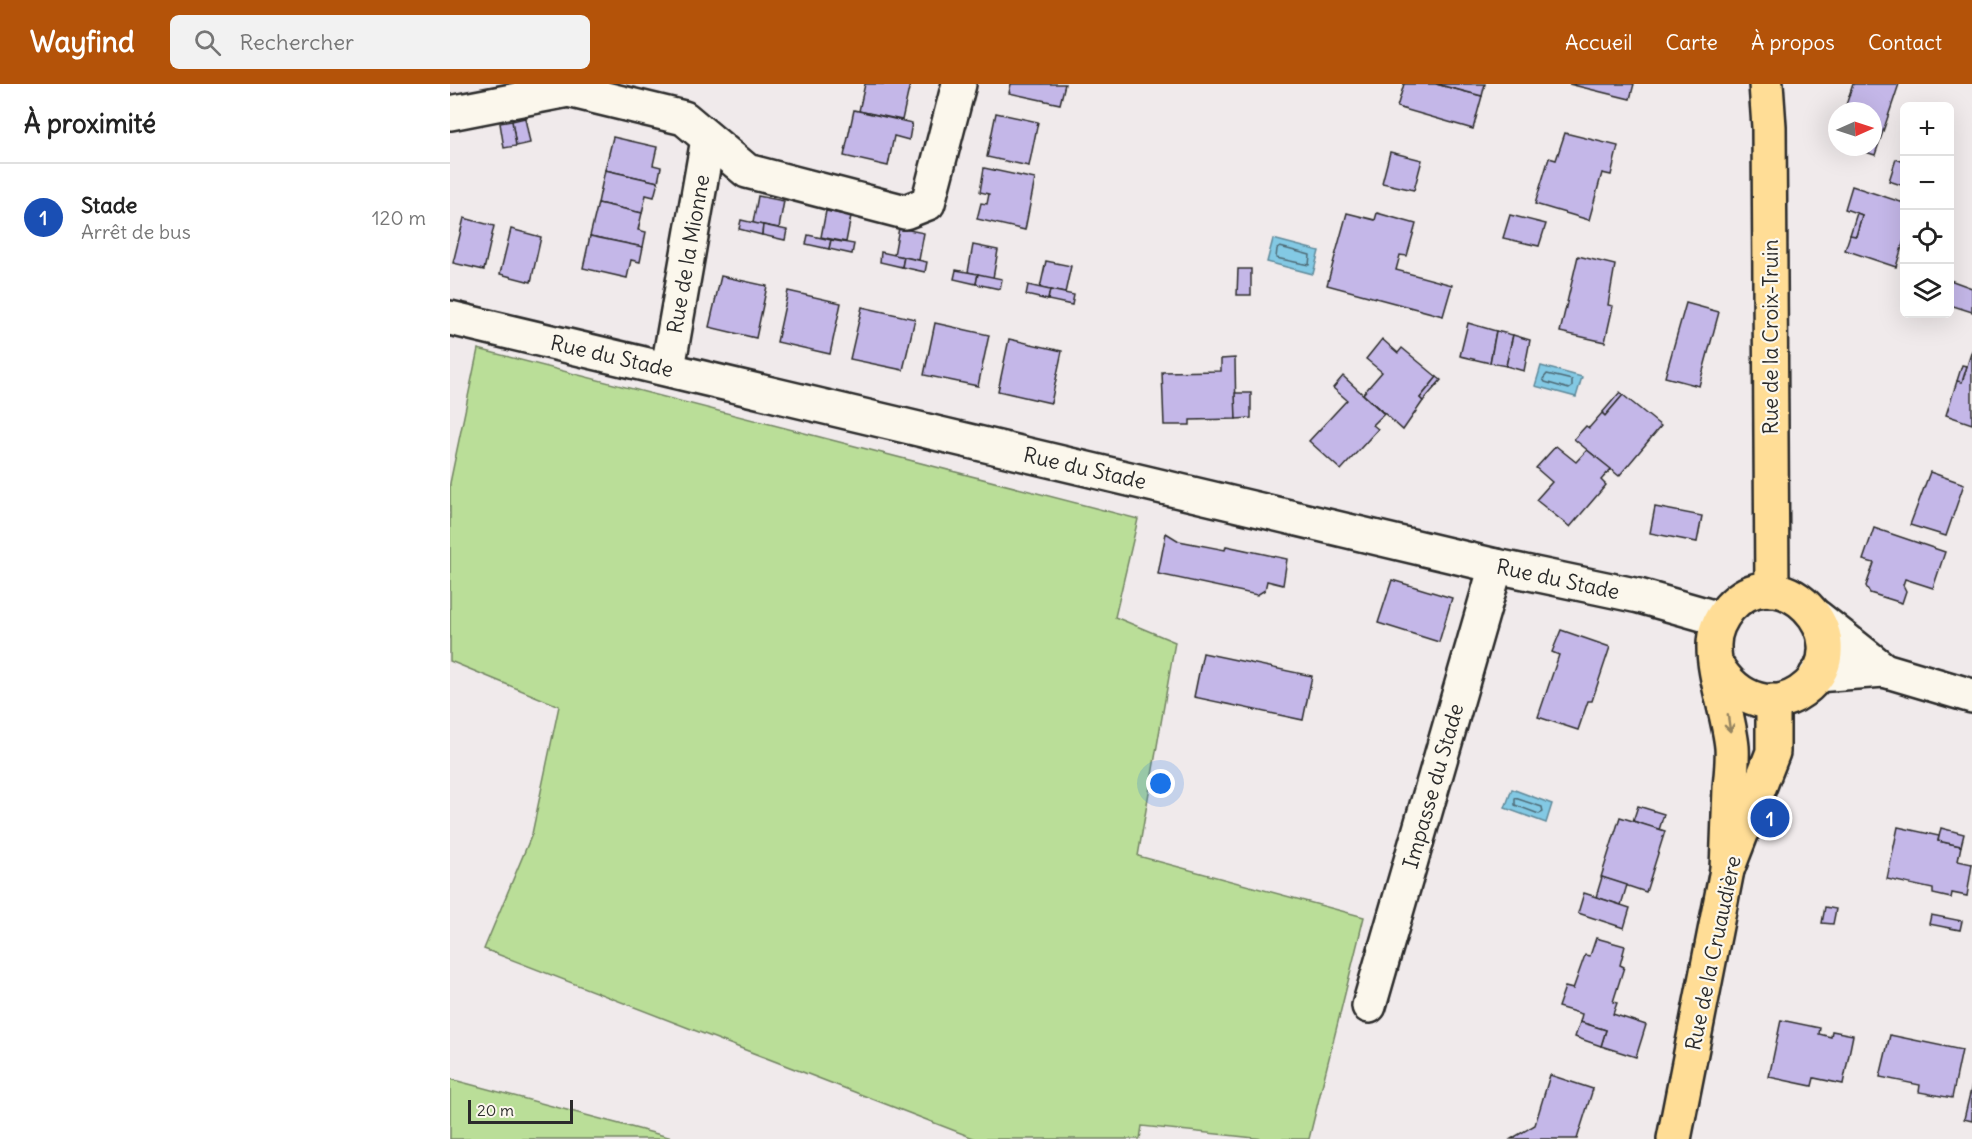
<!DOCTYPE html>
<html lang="fr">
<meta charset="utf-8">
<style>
:root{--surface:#fff;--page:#f2f2f2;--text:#222;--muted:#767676;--line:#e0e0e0;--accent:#b45309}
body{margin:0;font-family:Delius,sans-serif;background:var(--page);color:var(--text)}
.controls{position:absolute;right:18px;top:18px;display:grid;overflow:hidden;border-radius:9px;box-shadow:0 6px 24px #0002}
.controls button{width:54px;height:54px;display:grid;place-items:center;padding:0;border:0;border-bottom:2px solid var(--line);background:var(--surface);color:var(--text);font:30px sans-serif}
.compass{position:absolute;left:1378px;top:18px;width:54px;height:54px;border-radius:50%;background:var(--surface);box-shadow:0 6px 24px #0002;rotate:87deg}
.scale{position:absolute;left:18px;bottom:15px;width:105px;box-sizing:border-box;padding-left:6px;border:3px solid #2b2b2b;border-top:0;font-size:16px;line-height:21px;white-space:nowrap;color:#2b2b2b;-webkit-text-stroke:4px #fbf7ec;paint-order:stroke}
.you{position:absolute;left:711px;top:700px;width:21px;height:21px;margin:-15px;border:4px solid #fff;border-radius:50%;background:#1a73e8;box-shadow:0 0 0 9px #1a73e833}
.badge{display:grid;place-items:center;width:39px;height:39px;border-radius:50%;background:var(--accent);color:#fff;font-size:20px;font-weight:700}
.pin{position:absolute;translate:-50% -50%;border:3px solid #fff;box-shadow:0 2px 6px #0006}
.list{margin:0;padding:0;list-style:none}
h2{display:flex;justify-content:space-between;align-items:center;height:78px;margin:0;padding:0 24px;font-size:26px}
h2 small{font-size:20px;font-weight:400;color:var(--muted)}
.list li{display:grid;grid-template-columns:39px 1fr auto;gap:18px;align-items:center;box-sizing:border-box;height:108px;padding:0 24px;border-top:2px solid var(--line)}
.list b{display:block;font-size:22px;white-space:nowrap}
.list p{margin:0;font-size:20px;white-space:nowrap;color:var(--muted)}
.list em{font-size:20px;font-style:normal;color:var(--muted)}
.icon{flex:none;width:33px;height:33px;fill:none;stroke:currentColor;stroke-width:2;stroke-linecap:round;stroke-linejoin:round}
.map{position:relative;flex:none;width:1522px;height:1055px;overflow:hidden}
header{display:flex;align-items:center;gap:36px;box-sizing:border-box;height:84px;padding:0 30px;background:var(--accent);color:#fff}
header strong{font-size:28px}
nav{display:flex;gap:33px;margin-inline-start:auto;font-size:21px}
.search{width:420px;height:54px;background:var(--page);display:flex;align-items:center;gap:15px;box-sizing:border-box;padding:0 21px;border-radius:9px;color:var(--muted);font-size:22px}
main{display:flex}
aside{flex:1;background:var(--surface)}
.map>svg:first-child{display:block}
</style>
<header>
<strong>Wayfind</strong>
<div class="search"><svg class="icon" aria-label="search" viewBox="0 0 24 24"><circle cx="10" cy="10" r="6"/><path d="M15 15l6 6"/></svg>Rechercher</div>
<nav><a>Accueil</a><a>Carte</a><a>À propos</a><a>Contact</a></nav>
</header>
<main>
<aside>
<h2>À proximité<small></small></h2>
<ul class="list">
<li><span class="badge" style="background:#1a4fb4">1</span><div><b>Stade</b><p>Arrêt de bus</p></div><em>120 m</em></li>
</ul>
</aside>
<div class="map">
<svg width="1522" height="1055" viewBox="0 0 1522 1055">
<rect width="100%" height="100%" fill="#f0eaeb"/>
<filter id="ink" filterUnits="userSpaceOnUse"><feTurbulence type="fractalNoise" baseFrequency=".0167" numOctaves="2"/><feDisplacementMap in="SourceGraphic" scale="12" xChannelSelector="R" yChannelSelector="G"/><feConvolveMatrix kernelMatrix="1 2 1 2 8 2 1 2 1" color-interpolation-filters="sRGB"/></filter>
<g filter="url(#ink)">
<g fill="#bade98" stroke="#728462" stroke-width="1.5">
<path d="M28,265L688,435L665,533L725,558L688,772L914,833L859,1055H814L692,1042L690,1055H526L34,865L82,750L109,622L0,577V399Z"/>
<path d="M0,995L226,1055H0Z"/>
</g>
<g fill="#83c9e4" stroke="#608a9a" stroke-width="1.5">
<path d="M823,155L869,167L863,190L817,178Z"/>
<path d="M1091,282L1132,293L1126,313L1085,302Z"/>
<path d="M1062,705L1102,720L1096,739L1055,724Z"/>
</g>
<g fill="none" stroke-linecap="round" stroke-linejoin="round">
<g stroke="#4e6a75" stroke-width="1.5">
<path d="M830,163L860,171L859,181L826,174L827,165Z"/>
<path d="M1097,290L1122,296V303L1119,305L1095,298L1093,295Z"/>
<path d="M1065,714L1092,723L1093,728L1089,730L1065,721Z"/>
</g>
</g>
<g fill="#c4b7e8" stroke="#2b2b2b" stroke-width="1.5">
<path d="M415,0H460L452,36L409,27Z"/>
<path d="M561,0H615L610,20L559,9Z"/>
<path d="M954,0H986L1032,12L1023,45L947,23Z"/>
<path d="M986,0H1035L1032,12Z"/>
<path d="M1119,0H1184L1180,15Z"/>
<path d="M1403,0H1449L1425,71L1400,63H1423V27H1394Z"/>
<path d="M404,26L462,39L459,56L444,52L438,82L394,72Z"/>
<path d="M546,29L588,38L579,82L537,73Z"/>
<path d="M75,34L80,59L66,62L62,37Z"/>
<path d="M62,37L66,62L54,64L50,39Z"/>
<path d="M1115,49L1168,62L1161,91L1152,89L1139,136L1085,120L1099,74L1106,76Z"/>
<path d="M163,53L207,63L203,81L211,83L208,98L155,86Z"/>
<path d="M940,68L972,76L964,106L932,99Z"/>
<path d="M1446,75L1454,78V102L1439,97Z"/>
<path d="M534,84L585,95L575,146L527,135L531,119L537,120L539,110L530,108Z"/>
<path d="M155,86L208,98L204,113L196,111L192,129L148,119Z"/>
<path d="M1402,102L1454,119V156L1446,183L1395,166L1400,151L1406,152L1412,131L1395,125Z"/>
<path d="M308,112L334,117L329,144L303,139Z"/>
<path d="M148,119L192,129L188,146L196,148L193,163L140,152Z"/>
<path d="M376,127L401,132L396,158L371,153Z"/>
<path d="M897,129L925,136L927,129L966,140L957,172L950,171L946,186L1002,201L993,232L877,201Z"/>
<path d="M1407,129L1412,131L1406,152L1400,151Z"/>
<path d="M1060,131L1096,140L1089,162L1053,154Z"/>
<path d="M14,134L44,142L34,186L3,179Z"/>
<path d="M291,136L313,141L312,151L289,145Z"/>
<path d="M313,141L337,146L335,156L312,151Z"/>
<path d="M449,144L474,149L469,176L444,171Z"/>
<path d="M61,145L91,153L81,198L50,190Z"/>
<path d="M358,151L381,156L379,165L356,160Z"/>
<path d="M140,152L193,163L190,178L181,176L177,194L133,184Z"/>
<path d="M381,156L404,160L402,170L379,165Z"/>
<path d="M523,161L548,166L543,194L518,188Z"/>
<path d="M431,168L454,173L452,183L430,178Z"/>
<path d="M1128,172L1165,181L1158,221L1163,222L1155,258L1110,248Z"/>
<path d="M454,173L477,178L475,188L452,183Z"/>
<path d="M596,177L621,182L615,209L590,204Z"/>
<path d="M788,185H801V211H787Z"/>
<path d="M506,186L528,190L526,200L504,195Z"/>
<path d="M528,190L552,195L550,205L526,200Z"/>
<path d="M271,192L317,202L306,254L259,243Z"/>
<path d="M1500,196L1522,204V228L1500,221Z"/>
<path d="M578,201L600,206L598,216L576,211Z"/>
<path d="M600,206L624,211L622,221L598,216Z"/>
<path d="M338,207L391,219L380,270L327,258Z"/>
<path d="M1236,219L1269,228L1249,302L1215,293Z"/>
<path d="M412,223L465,235L453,286L400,275Z"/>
<path d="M485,239L539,251L528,302L474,291Z"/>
<path d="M1018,239L1046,247L1040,279L1010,272Z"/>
<path d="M1046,247L1063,251L1056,282L1040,279Z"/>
<path d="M1063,251L1080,256L1074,287L1056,282Z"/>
<path d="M559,255L612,267L601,319L548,307Z"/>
<path d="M932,255L948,269L952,264L987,293L970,314L973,317L953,346L913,310L932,288L916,275Z"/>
<path d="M1522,266V340L1496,331L1507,297L1512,298Z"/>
<path d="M785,274L786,335L740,336V341H714L712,288L771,287V275Z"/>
<path d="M1512,281L1517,282L1512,298L1507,297Z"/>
<path d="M893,292L934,330L923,341L928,345L891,386L859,357L897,316L883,304Z"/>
<path d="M987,293L991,296L973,317L970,314Z"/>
<path d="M1170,308L1173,311L1155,332L1152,329Z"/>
<path d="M785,309H801V334L786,335Z"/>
<path d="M1173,311L1211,342L1169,392L1124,355L1136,342L1139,344L1152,329L1155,332Z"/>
<path d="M1106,362L1126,378L1137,366L1161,385L1151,396L1156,401L1120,443L1086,416L1102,398L1086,384Z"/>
<path d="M1480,388L1514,400L1496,452L1460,441Z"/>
<path d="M1205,423L1252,432L1247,458L1200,449Z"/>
<path d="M1424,444L1495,468L1483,504L1455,495L1453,501L1456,507L1452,519L1420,509L1416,502L1424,479L1413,476Z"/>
<path d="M716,449L729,457L775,466L776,462L837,475L833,501L817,497L815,506L807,511L708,490Z"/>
<path d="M942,496L1002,514L989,558L928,539Z"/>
<path d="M1111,546L1160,563L1142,617H1138L1128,646L1088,633L1109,571L1102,568Z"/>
<path d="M753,569L862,592L853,636L744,613Z"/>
<path d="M1188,722L1214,730L1209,746L1183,737Z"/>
<path d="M1170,733L1215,747L1196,808L1151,793Z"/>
<path d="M1448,743L1489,752L1488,757L1511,762L1508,777L1522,780L1517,812L1502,809L1501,814L1483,810V805L1437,795Z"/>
<path d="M1491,744L1514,750L1511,762L1488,757Z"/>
<path d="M1152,793L1177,801L1171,821L1146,813Z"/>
<path d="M1134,809L1180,824L1174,844L1128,829Z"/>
<path d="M1375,823L1386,825L1383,840L1372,839Z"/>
<path d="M1481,831L1512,837L1510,846L1479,840Z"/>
<path d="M1146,854L1175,862L1170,881L1174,883L1163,918L1167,919L1163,930L1196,941L1186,973L1151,962L1156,946L1130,938L1132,930L1108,923L1115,903L1123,905L1135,871L1140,872Z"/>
<path d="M1331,936L1370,944L1369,950L1381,953L1382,947L1403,951L1393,1000L1364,994L1362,1002L1319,993Z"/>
<path d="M1130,938L1156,946L1151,962L1125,953Z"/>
<path d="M1440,951L1512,966L1502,1014L1469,1008L1470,1001L1430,993Z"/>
<path d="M1100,991L1143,1005L1127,1055H1061L1085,1041Z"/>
<path d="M1522,1001V1037L1514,1035Z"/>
</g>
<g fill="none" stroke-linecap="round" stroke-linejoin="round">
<g stroke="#2b2b2b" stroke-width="38">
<g id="minor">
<path d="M0,29L118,6L234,34L297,87L455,128L478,119L509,0"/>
<path d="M0,234L1046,482L1189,512L1270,535"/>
<path d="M218,284L258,55"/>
<path d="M1367,533L1434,586L1522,612"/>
<path d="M1366,591L1434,586"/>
<path d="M919,922L1046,482"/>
</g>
</g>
<g stroke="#2b2b2b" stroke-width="38">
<g id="major">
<path d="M1316,0L1319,43L1322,506"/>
<path d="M1267,582C1287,615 1325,632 1358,602C1411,553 1329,467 1279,524C1270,535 1264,546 1264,561C1263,590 1279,631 1282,663C1283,677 1281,691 1280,704C1279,731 1278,758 1277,786"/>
<path d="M1224,1055L1277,786L1323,668V617"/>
</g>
</g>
<use href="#minor" stroke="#fbf7ec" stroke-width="33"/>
<use href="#major" stroke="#ffdd96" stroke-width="33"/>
</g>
<defs><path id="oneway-shaft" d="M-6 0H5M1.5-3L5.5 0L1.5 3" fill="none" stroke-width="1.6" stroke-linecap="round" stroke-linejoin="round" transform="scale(1.5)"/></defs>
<use stroke="#958460" href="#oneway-shaft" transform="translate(1279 639) rotate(82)"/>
</g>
<g text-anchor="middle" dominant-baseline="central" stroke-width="4.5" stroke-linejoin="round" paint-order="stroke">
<g font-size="21" fill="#2b2b2b" stroke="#fbf7ec">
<text transform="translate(238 170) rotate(-80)">Rue de la Mionne</text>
<text transform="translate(1320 253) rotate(-90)">Rue de la Croix-Truin</text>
<text transform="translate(162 272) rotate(13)">Rue du Stade</text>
<text transform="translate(635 384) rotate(13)">Rue du Stade</text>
<text transform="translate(1108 495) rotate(12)">Rue du Stade</text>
<text transform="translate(983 702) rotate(-74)">Impasse du Stade</text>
<text transform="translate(1263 869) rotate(-78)">Rue de la Cruaudière</text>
</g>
</g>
</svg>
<div class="controls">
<button>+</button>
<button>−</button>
<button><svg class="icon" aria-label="locate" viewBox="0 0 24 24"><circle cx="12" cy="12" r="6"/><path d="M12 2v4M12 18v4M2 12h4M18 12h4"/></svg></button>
<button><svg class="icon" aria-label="layers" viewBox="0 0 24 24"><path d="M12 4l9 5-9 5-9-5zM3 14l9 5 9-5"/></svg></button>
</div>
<svg class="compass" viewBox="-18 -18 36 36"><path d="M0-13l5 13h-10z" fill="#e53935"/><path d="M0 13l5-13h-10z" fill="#767676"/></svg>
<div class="scale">20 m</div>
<div class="you"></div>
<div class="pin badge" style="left:1320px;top:734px;background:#1a4fb4">1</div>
</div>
</main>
